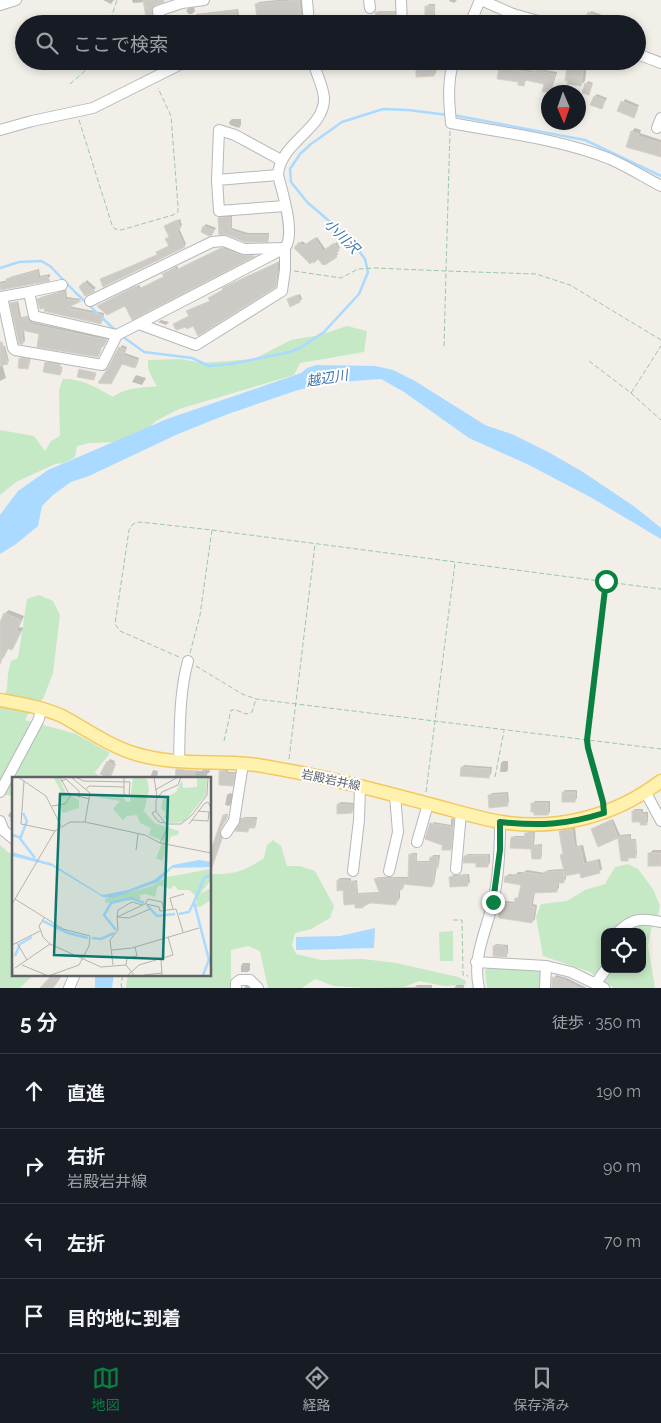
<!DOCTYPE html>
<html lang="ja">
<meta charset="utf-8">
<style>
:root{--surface:#171b24;--page:#242831;--text:#f1f3f6;--muted:#9ea1a6;--line:#363941;--accent:#0b8043}
body{margin:0;font-family:Raleway,"Noto Sans JP",sans-serif;background:var(--page);color:var(--text)}
.controls{position:absolute;right:15px;bottom:15px;display:grid;overflow:hidden;border-radius:10px;box-shadow:0 2px 8px #0003}
.controls button{width:45px;height:45px;display:grid;place-items:center;padding:0;border:0;border-bottom:1px solid var(--line);background:var(--surface);color:var(--text);font:25px sans-serif}
.compass{position:absolute;left:541px;top:85px;width:45px;height:45px;border-radius:50%;background:var(--surface);box-shadow:0 2px 8px #0003;rotate:178deg}
.stop{position:absolute;width:15px;height:15px;margin:-11px;border:4px solid #0b8043;border-radius:50%;background:#fff}
.stop.end{background:#0b8043;border-color:#fff;box-shadow:0 1px 5px #0008}
.list{margin:0;padding:0;list-style:none}
h2{display:flex;justify-content:space-between;align-items:center;height:65px;margin:0;padding:0 20px;font-size:21px}
h2 small{font-size:16px;font-weight:400;color:var(--muted)}
.list li{display:grid;grid-template-columns:32px 1fr auto;gap:15px;align-items:center;box-sizing:border-box;height:75px;padding:0 20px;border-top:1px solid var(--line)}
.list b{display:block;font-size:19px;white-space:nowrap}
.list p{margin:0;font-size:16px;white-space:nowrap;color:var(--muted)}
.list em{font-size:16px;font-style:normal;color:var(--muted)}
.icon{flex:none;width:28px;height:28px;fill:none;stroke:currentColor;stroke-width:2;stroke-linecap:round;stroke-linejoin:round}
.map{position:relative;flex:none;width:661px;height:988px;overflow:hidden}
.search{position:absolute;background:var(--surface);box-shadow:0 2px 8px #0003;left:15px;right:15px;top:15px;height:55px;display:flex;align-items:center;gap:12px;box-sizing:border-box;padding:0 18px;border-radius:28px;color:var(--muted);font-size:19px}
.sheet{height:365px;background:var(--surface)}
nav{display:flex;justify-content:space-around;align-items:center;box-sizing:border-box;height:70px;border-top:1px solid var(--line);background:var(--surface);font-size:14px;color:var(--muted)}
nav a{display:grid;justify-items:center;gap:2px}
nav .on{color:var(--accent)}
.map>svg:first-child{display:block}
</style>
<div class="map">
<svg width="661" height="988" viewBox="0 0 661 988">
<rect width="100%" height="100%" fill="#f1efe8"/>
<g fill="#c5e8c5" fill-rule="evenodd">
<path d="M347,326L367,331L364,352L300,363L294,375L179,409L156,421L145,431L117,442L90,443L77,446L75,457L64,463L55,464L16,482L0,495V430L34,436L45,451L51,441L60,436L59,390L63,379C84,379 95,387 113,397C126,387 141,388 157,386C152,377 147,371 148,360L181,359L202,363L254,359L291,340L320,335Z"/>
<path d="M39,595L53,601L60,615L53,673L43,699L31,708L25,720L76,734L110,753L95,772L100,778H14V796L0,794V703L7,689L8,674L11,661L18,658L27,599Z"/>
<path d="M273,840L281,846L287,866H299L315,871L334,906L330,918L311,929L295,933L292,945L296,954L321,960L363,959L396,963L458,977L466,981L465,985L444,986L419,981L404,987L367,988L334,986L315,979L302,988H268L260,951L248,946L231,950V988H126L128,974H210V874C233,875 245,871 264,858L267,845Z"/>
<path d="M0,845L14,857V883L10,888L14,892V974H34L20,988H0Z"/>
<path d="M628,864L638,869L653,889L660,906L658,915L651,930L648,946L655,988H614L590,972L543,956L536,917L541,904L567,901L585,890L605,884L615,867ZM605,932H642V969H605Z"/>
<path d="M453,931V961H440L439,932Z"/>
<path d="M488,967L539,968L542,971V988H487L485,971Z"/>
</g>
<g fill="#aadaff">
<path d="M316,365L376,366L393,370L415,381L485,425L514,435L550,453L583,472L635,507L661,528V539L592,498L527,464L469,438L404,392L381,379L326,383L295,391L228,414L178,434L89,476L71,482L53,495L42,506L38,526L16,544L0,554V515L18,491L48,470L167,419L301,373L307,368Z"/>
<path d="M375,928L374,948L296,950V937L340,936Z"/>
<path d="M95,974H114L112,988H95Z"/>
</g>
<g fill="#0003">
<path d="M103,0H114L111,4Z"/>
<path d="M132,0H165L153,5L157,24H149L134,18L136,16L147,15L145,2L133,3Z"/>
<path d="M278,0H301L305,24H287L283,13L256,4L259,2Z"/>
<path d="M450,0H457L454,3L449,1Z"/>
<path d="M429,4H435V24H411L410,18L412,15H426L427,6Z"/>
<path d="M194,7L195,11L192,14H188V12H186L188,8Z"/>
<path d="M238,9L239,16L237,18L194,16L197,14Z"/>
<path d="M379,11H396L397,21L395,23L355,19L357,17L377,15Z"/>
<path d="M591,11L602,15L598,24H586Z"/>
<path d="M441,22L459,24H439Z"/>
<path d="M494,61H501V63L499,66L494,65Z"/>
<path d="M536,61H545V70L557,72L551,92H543L545,83L527,79L524,84L500,69L502,66L536,71Z"/>
<path d="M572,62L587,64L585,81L581,85L568,66Z"/>
<path d="M436,63V73L434,75L417,67L419,64Z"/>
<path d="M588,81L593,83L588,94L586,84Z"/>
<path d="M597,94L607,98L602,108L595,96Z"/>
<path d="M625,99L639,105L634,116L619,110Z"/>
<path d="M232,119H241V125L239,128L230,125L229,122Z"/>
<path d="M635,128L641,130L640,133L661,140V156L628,146L632,131Z"/>
<path d="M232,215V228L248,233H269V238L267,240L227,233L219,218L221,216Z"/>
<path d="M180,219L182,225L179,228L186,244L184,246L101,279L158,254L160,250L170,245L168,224Z"/>
<path d="M206,224L216,228L212,234L204,226Z"/>
<path d="M317,237L326,250L337,242L340,248L336,251L338,254L336,256L318,257L295,248L302,241L306,244Z"/>
<path d="M224,247L245,254H255L132,318L126,305H101L139,285L141,288L165,276L164,274L166,272L177,266L179,269Z"/>
<path d="M280,261L277,283L275,286L193,324H175L190,315L188,311L190,309L211,301L212,296L224,289L226,286Z"/>
<path d="M39,269L40,276L50,274V277L27,284L0,289V282L8,280L10,277Z"/>
<path d="M87,280L96,288L86,294L81,287Z"/>
<path d="M66,290L67,297L81,299L68,306L104,313L103,320L100,323L47,306L39,299L41,297Z"/>
<path d="M300,294L302,299L300,301L288,300Z"/>
<path d="M18,301L21,317L29,316L32,322L108,338L102,346L100,354L98,356L41,333L24,329L25,341L23,342L12,304Z"/>
<path d="M161,320L169,322L166,325L158,322Z"/>
<path d="M122,345L127,347L125,353L139,358L137,365L135,367L122,363L109,369Z"/>
<path d="M5,346L9,361L2,364L6,378L0,381V383V347Z"/>
<path d="M23,356L31,357L29,366L27,368L21,358Z"/>
<path d="M48,361L61,363L60,366L62,367V372L60,373L46,363Z"/>
<path d="M136,375L146,378L142,385L132,382Z"/>
<path d="M9,610L24,616L19,627L23,628L15,645L12,649L9,647L4,657L0,661V626L5,613Z"/>
<path d="M110,759L115,761L114,763L116,764L109,776L108,762Z"/>
<path d="M503,761H508V770L506,772H500L501,763Z"/>
<path d="M464,765L492,767L491,774L489,776L462,767Z"/>
<path d="M204,769H209L210,772L207,774V778H187V771L188,770L202,771Z"/>
<path d="M223,769H228V772H236L235,782L232,784L221,771Z"/>
<path d="M153,770L158,771L157,778H150Z"/>
<path d="M565,790H577V798L575,801L563,793Z"/>
<path d="M508,792L509,802L507,804L489,796L492,793Z"/>
<path d="M230,793L233,794L231,804L229,806L225,805L227,795Z"/>
<path d="M535,801H550V812L548,814L532,804Z"/>
<path d="M341,802L354,803V809L352,812L338,804Z"/>
<path d="M635,809H643V812H648V822L646,824L641,821L633,811Z"/>
<path d="M10,812L14,816V822L10,821L11,818L8,816Z"/>
<path d="M225,814H228L220,830L223,836L214,860L210,859V847L213,848Z"/>
<path d="M245,817H257L256,825L254,827H250L248,831L242,819Z"/>
<path d="M454,818L452,847L450,849L444,844L432,824L434,822L451,825V819Z"/>
<path d="M613,819L620,835L631,834V839H636L637,854L635,856L622,860L619,837L599,845L592,829Z"/>
<path d="M575,827L577,846L583,845L587,862L600,859L602,869L599,872L581,871L566,874V879L564,881L559,882V888L556,891H535L533,904L537,905L535,919L532,922L501,904L504,901L516,902L519,896L522,884L506,877L509,874L515,875L518,872H524L527,870L545,873L548,870L564,869V853L560,831L563,829Z"/>
<path d="M528,831L535,832L534,845L542,844V856L540,858L533,848L512,838L514,836H526Z"/>
<path d="M653,850H661V865L649,854Z"/>
<path d="M412,853H417V861H431L433,855H440L439,864L437,866L434,884L432,886L404,883V887L400,889V898L396,904L372,902L363,907L356,903L338,880L340,878H351V881L357,880L358,893L381,892L376,879L378,877H410V855Z"/>
<path d="M468,854H490V863L488,865L477,861L465,856Z"/>
<path d="M469,874L470,882L467,885L451,877L453,875Z"/>
<path d="M496,944L508,945V953L506,956L494,946Z"/>
<path d="M243,963H250V970L248,972H241V966Z"/>
<path d="M556,975L567,978L587,988L553,987L554,978Z"/>
<path d="M246,985H250L253,988H244Z"/>
<path d="M417,985H432V988H370L415,987Z"/>
<path d="M457,985H464V988H454Z"/>
</g>
<g fill="none" stroke-linecap="round" stroke-linejoin="round">
<g stroke="#aadaff" stroke-width="2.5">
<path d="M453,115L585,140L661,176"/>
<path d="M0,268L19,262L41,261L50,266L75,292L116,331"/>
<path d="M122,336L144,352L192,358L209,366L231,364L290,352L300,348L324,332L359,294L368,272L365,259L349,238L307,202L291,182L290,169L300,154L311,144L342,122L383,109L408,110L448,115"/>
</g>
</g>
<g fill="#cccac5" stroke="#d6d1c6">
<path d="M143,0H163L164,2L155,5L152,9L154,24H133V18L146,17Z"/>
<path d="M299,0L301,24H286L285,19H282V15L257,17L255,4Z"/>
<path d="M425,6H434L433,24H409V17H425Z"/>
<path d="M236,10L237,19L210,24H194L193,16Z"/>
<path d="M375,12H395V24H348V19L376,17Z"/>
<path d="M588,12L600,17L598,24H584Z"/>
<path d="M535,61H543V72L555,74L551,92H542L544,84L525,80L524,86L518,85V82L497,79L499,68L535,73Z"/>
<path d="M434,65V76L416,77V66Z"/>
<path d="M567,65L584,67L581,86L567,84L568,81H565Z"/>
<path d="M585,83L592,85L589,95L582,93Z"/>
<path d="M594,96L605,100L602,109L590,105Z"/>
<path d="M621,101L638,108L634,118L617,111Z"/>
<path d="M631,131L639,134L638,136L661,143V157L626,147Z"/>
<path d="M230,217L231,230L245,235H268V242H245L227,235H219L218,218Z"/>
<path d="M177,220L181,228L177,230L185,247L103,287L100,279L146,260L157,255L156,252L169,246L165,239L169,237L164,226Z"/>
<path d="M203,226L214,230L212,235L209,236L201,232Z"/>
<path d="M315,238L323,251L334,243L338,248L339,251L335,254L337,257L325,265L324,264L323,265L318,259L314,263L312,262L310,264L294,248L299,242L303,246Z"/>
<path d="M221,248L242,255L255,256L132,320L125,306L107,315L97,306L136,286L139,289L159,279L164,277L162,274L175,268L176,270Z"/>
<path d="M277,263L276,287L198,336L193,326L187,329L186,327L176,330L173,324L189,316L186,311L210,301L208,298L223,290L222,288Z"/>
<path d="M37,271L38,278L47,276L50,281L0,290V284L7,283L6,279Z"/>
<path d="M84,282L95,291L85,296L79,287Z"/>
<path d="M64,292L65,299L81,301L67,308L102,315L101,324L44,311L45,308L40,309L37,299Z"/>
<path d="M297,295L300,302L290,307L287,299Z"/>
<path d="M16,302L19,319L27,317L30,324L107,340L103,347H101L98,357L37,347L39,334L22,330L23,344H19L10,303Z"/>
<path d="M0,342H2L8,364L0,366Z"/>
<path d="M119,347L126,350L123,355L137,360L135,368L122,364L111,384L98,383L108,368Z"/>
<path d="M19,358L29,359L28,369L18,368Z"/>
<path d="M45,362L60,365L59,368H62L60,375L43,372Z"/>
<path d="M79,369L96,373L94,380L77,377Z"/>
<path d="M4,613L21,620L16,631L20,632L12,650L7,648L0,664V622Z"/>
<path d="M107,761L113,764V765L115,766L110,778L100,774Z"/>
<path d="M461,767L490,769L489,778L460,776Z"/>
<path d="M176,769L195,771L194,778H175Z"/>
<path d="M219,771H226V774H235L233,786L219,785Z"/>
<rect x="562" y="792" width="13" height="10"/>
<path d="M506,794L508,806L489,808L488,795Z"/>
<path d="M531,803H548V815H534V812H531Z"/>
<path d="M337,804L353,805L352,813L337,814Z"/>
<path d="M632,811H641V814H646L647,825H640V822H632Z"/>
<path d="M223,815L228,816L227,818L220,830V836L222,839L211,870H210V853Z"/>
<path d="M241,818L255,819V828H248V832L235,831Z"/>
<path d="M611,820L618,837L629,836V840H635L636,858H628V861H621L618,838L598,847L591,829Z"/>
<path d="M430,823L453,827L451,850H442V845L425,839Z"/>
<path d="M572,829L575,848L580,846L584,864L597,861L600,873L581,878L580,873L564,876V872V883H557V892L533,893L531,906L535,907L532,923L499,918L498,914L500,903L514,904L515,898H518L521,885L504,882L505,876L513,877L514,874L520,875L524,872L544,875V872L564,871L560,855L563,854L559,831Z"/>
<path d="M525,833H533L532,846H541V859H532L531,849L510,848L511,837L524,838Z"/>
<rect x="648" y="853" width="13" height="13"/>
<path d="M409,854L416,855V862L429,863L430,857H438V868L435,867L432,887L403,884L402,890H398V901H396V905L372,903L363,905V908H355V904L344,905L343,890L337,891V880H349V882H356V894H380L374,879L378,878L408,879Z"/>
<path d="M474,855H488V867H476V863H463L464,856Z"/>
<path d="M467,875L468,886L450,887L449,877Z"/>
<path d="M503,945V947H506L507,957L493,956V946Z"/>
<path d="M53,974H63L53,988H40Z"/>
<path d="M552,977L565,980L579,988H552Z"/>
</g>
<g fill="none" stroke-linecap="round" stroke-linejoin="round">
<g stroke="#b5b8bc" stroke-width="12">
<g id="minor">
<path d="M307,0L309,24"/>
<path d="M369,0L370,8"/>
<path d="M401,0L402,24"/>
<path d="M481,0L513,14L549,24"/>
<path d="M0,5L16,0"/>
<path d="M161,24L158,11L182,3L204,0"/>
<path d="M470,24L480,0"/>
<path d="M510,24L513,14"/>
<path d="M637,54L661,63"/>
<path d="M454,61C447,80 449,103 451,123C504,133 560,139 610,159C628,167 644,177 661,186"/>
<path d="M657,128L661,118"/>
<path d="M0,130L32,121L93,108L187,61"/>
<path d="M281,160L235,135L219,130L217,180L219,211L285,206"/>
<path d="M217,180L278,175"/>
<path d="M29,292L62,285L58,286"/>
<path d="M0,297L29,292L34,316L117,335"/>
<path d="M2,297L13,348L15,350L102,365L117,335L285,248C296,234 282,191 278,175C280,142 325,129 324,98C323,85 316,74 313,61"/>
<path d="M90,301L212,242L224,241L244,249L285,248V270L282,291L196,345L139,324"/>
<path d="M179,761C180,727 179,694 188,661"/>
<path d="M0,792L38,721L42,708"/>
<path d="M646,793L661,821"/>
<path d="M0,821L4,831L14,839"/>
<path d="M226,833L234,821L243,764"/>
<path d="M417,842L428,804"/>
<path d="M456,869L461,812"/>
<path d="M353,871L359,820L360,786"/>
<path d="M389,871L398,832L395,795"/>
<path d="M618,932C633,918 641,918 661,922"/>
<path d="M476,962L546,966L571,972L604,988"/>
<path d="M596,983L606,969"/>
<path d="M69,988L75,974"/>
<path d="M236,988V983L240,980H250L258,988"/>
<path d="M479,988C472,957 486,932 493,902C499,876 500,849 500,822"/>
<path d="M545,988L546,966"/>
</g>
</g>
<g stroke="#f2c960" stroke-width="15">
<path id="major" d="M0,700C21,704 42,707 62,716C86,729 109,746 136,754C172,765 211,761 248,764C260,765 273,768 285,770C332,778 379,791 425,803C450,809 476,818 501,822C558,831 615,816 661,781"/>
</g>
<g stroke="#9cc7a9" stroke-width="1" stroke-dasharray="5 2.5" stroke-linecap="butt">
<path d="M104,24L112,15L117,0"/>
<path d="M70,84L85,71L89,61"/>
<path d="M79,120L112,225L115,229L121,230L173,215L178,212V206L171,116L158,88"/>
<path d="M450,131L446,271L536,274L570,285L661,340"/>
<path d="M294,271L341,278L358,269L376,268L446,271L444,348"/>
<path d="M589,361L631,393L661,420"/>
<path d="M631,393L661,346"/>
<path d="M190,653L200,615L212,530"/>
<path d="M179,657L120,631L115,624L129,530L133,524L140,522L212,530L661,589"/>
<path d="M196,666L242,694L256,699L661,749"/>
<path d="M224,741L231,710H236L246,714L252,712L256,699"/>
<path d="M289,759L315,545"/>
<path d="M495,777L504,731"/>
<path d="M426,792L455,563"/>
<path d="M603,802L587,748V739L605,582"/>
<path d="M453,920H462L463,975L468,976"/>
<path d="M122,988L121,985L123,974"/>
</g>
<use href="#minor" stroke="#fff" stroke-width="10"/>
<use href="#major" stroke="#fff2af" stroke-width="12"/>
</g>
<g fill="none" stroke-linecap="round" stroke-linejoin="round">
<path stroke="#0b8043" stroke-width="6" d="M493,902L500,850V822C539,826 566,825 604,813L603,802L588,748L587,740L606,581"/>
</g>
<g text-anchor="middle" dominant-baseline="central" stroke-width="4" stroke-linejoin="round" paint-order="stroke">
<g font-size="12" fill="#5f6368" stroke="#fff">
<text transform="translate(331 780) rotate(12)">岩殿岩井線</text>
</g>
<g font-size="14" font-style="italic" fill="#4174aa" stroke="#fff">
<text transform="translate(342 236) rotate(45)">小川沢</text>
<text transform="translate(327 378) rotate(-9)">越辺川</text>
</g>
</g>
<g transform="translate(12 777)">
<rect width="199" height="199" fill="#f1efe8"/>
<path d="M41,0H47L53,15L67,23V31L51,36L48,30L49,14ZM121,0L135,2L137,13L132,34L142,46L167,54L166,58L159,59L150,84L144,81L151,64L137,58L139,51L128,46L125,38L115,39L111,43L101,32L108,24L80,19L105,20L109,16L114,25H118ZM185,0H195L194,18L172,45L158,46L151,40L154,37L149,31L151,22L164,15L170,3L171,11L185,10ZM199,92V103L188,117L199,111V123L188,130L184,129L185,120L177,113H166L162,108L159,112L146,108L143,120L134,117L127,118L129,122L93,126V122L140,109L155,100Z" fill="#c5e8c5"/>
<path d="M0,75L38,86L34,83L90,118L116,113L142,103L161,88L187,83L199,85V90L160,91L146,105L101,121L91,120L40,89L0,79Z" fill="#aadaff"/>
<path fill="none" stroke="#aadaff" stroke-width="2.5" d="M0,58L7,60L23,81M8,62L15,44L11,36M135,128L145,139L163,137M167,137L177,135L182,125M31,144L56,156L76,161M104,153L92,138L99,126L119,121L132,126M80,161L89,162L102,156M3,179L8,167L20,160M191,198L197,183L182,125L192,101L199,98"/>
<path fill="none" stroke="#b3b3b1" stroke-width="1" d="M6,0L34,19L49,49M48,0L57,17L78,22M59,0L78,16L73,45M64,0L71,4L118,5L117,20L112,17V10M142,0L145,20M12,4L9,47L43,54M49,4L54,2L67,14V21M74,12L77,9L112,10V0M143,13L166,0M40,29L53,27L59,18M144,34L140,36L144,42L149,46L153,45M180,43L196,44L197,35L186,34M155,47H169L180,38L195,18L196,0M177,47L192,27L196,25L199,31M148,66L156,50L144,34V23L150,15L166,8L169,0M124,73L126,57M3,122L51,152L78,159L77,169L67,188L39,198M0,127L43,54L58,45H73L133,58L148,66L199,76M134,127L147,130L148,134L164,132L171,155M130,128L120,125L106,133L105,140L117,141L138,132M161,132L158,121L172,117M32,141L27,149L31,160L38,167L89,190L114,188L122,198M5,166L15,183M0,168L28,154M0,173L1,198M100,173L120,171L187,151M149,182L150,198M10,188L34,198M101,188L98,163L106,153L105,140L133,127L136,122L150,125L152,134M114,188L115,181L125,179L123,170M3,191L38,167M116,198L127,188L161,178L156,160M132,198L150,196"/>
<path fill="#0f766e" fill-opacity="0.15" stroke="#0f766e" stroke-width="2.5" d="M48,17L156,20L151,182L42,178Z"/>
<rect width="199" height="199" fill="none" stroke="#5f6368" stroke-width="2.5"/>
</g>
</svg>
<div class="controls">
<button><svg class="icon" aria-label="locate" viewBox="0 0 24 24"><circle cx="12" cy="12" r="6"/><path d="M12 2v4M12 18v4M2 12h4M18 12h4"/></svg></button>
</div>
<svg class="compass" viewBox="-18 -18 36 36"><path d="M0-13l5 13h-10z" fill="#e53935"/><path d="M0 13l5-13h-10z" fill="#9ea1a6"/></svg>
<div class="stop" style="left:606px;top:581px"></div>
<div class="stop end" style="left:493px;top:902px"></div>
<div class="search"><svg class="icon" aria-label="search" viewBox="0 0 24 24"><circle cx="10" cy="10" r="6"/><path d="M15 15l6 6"/></svg>ここで検索</div>
</div>
<section class="sheet">
<h2>5 分<small>徒歩 · 350 m</small></h2>
<ul class="list">
<li><svg class="icon" aria-label="ahead" viewBox="0 0 24 24"><path d="M12 20V5M6 11l6-6 6 6"/></svg><div><b>直進</b></div><em>190 m</em></li>
<li><svg class="icon" aria-label="right" viewBox="0 0 24 24"><path d="M7 20v-9h11M14 6l5 5-5 5"/></svg><div><b>右折</b><p>岩殿岩井線</p></div><em>90 m</em></li>
<li><svg class="icon" aria-label="left" viewBox="0 0 24 24"><path d="M17 20v-9H6M10 6l-5 5 5 5"/></svg><div><b>左折</b></div><em>70 m</em></li>
<li><svg class="icon" aria-label="arrive" viewBox="0 0 24 24"><path d="M6 21V4h12l-3 4 3 4H6"/></svg><div><b>目的地に到着</b></div></li>
</ul>
</section>
<nav>
<a class="on"><svg class="icon" aria-label="map" viewBox="0 0 24 24"><path d="M3 6l6-2 6 2 6-2v14l-6 2-6-2-6 2zM9 4v14M15 6v14"/></svg>地図</a>
<a><svg class="icon" aria-label="directions" viewBox="0 0 24 24"><path d="M12 3l9 9-9 9-9-9zM9 14v-3h6M13 9l2 2-2 2"/></svg>経路</a>
<a><svg class="icon" aria-label="saved" viewBox="0 0 24 24"><path d="M7 4h10v16l-5-4-5 4z"/></svg>保存済み</a>
</nav>
